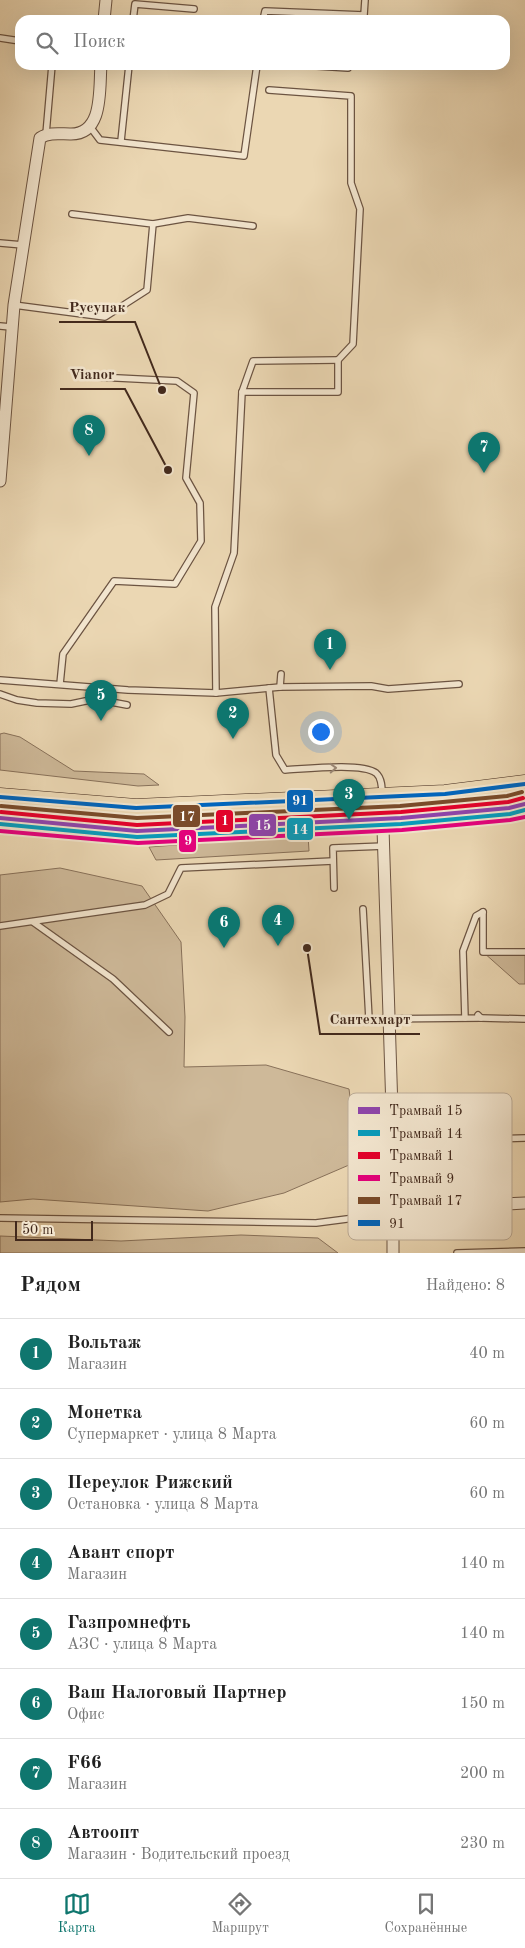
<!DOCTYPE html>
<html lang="ru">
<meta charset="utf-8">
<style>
:root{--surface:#fff;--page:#f2f2f2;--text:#222;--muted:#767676;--line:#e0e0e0;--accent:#0f766e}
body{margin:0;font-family:"Old Standard TT",serif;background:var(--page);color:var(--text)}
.scale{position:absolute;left:15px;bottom:12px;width:78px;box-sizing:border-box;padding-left:5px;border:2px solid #42291c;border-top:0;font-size:14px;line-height:18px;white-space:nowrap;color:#42291c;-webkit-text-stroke:4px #f2e5ce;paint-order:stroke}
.you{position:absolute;left:320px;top:731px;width:18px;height:18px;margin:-12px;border:4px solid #fff;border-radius:50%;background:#1a73e8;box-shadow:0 0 0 8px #1a73e833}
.badge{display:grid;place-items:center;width:32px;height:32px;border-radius:50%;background:var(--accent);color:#fff;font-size:16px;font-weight:700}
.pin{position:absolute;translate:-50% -41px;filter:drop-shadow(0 1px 2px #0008)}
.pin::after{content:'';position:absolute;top:26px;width:18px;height:15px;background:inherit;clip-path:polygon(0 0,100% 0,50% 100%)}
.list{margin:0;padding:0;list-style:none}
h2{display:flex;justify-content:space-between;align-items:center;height:65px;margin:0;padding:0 20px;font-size:21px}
h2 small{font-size:16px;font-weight:400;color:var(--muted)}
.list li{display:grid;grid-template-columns:32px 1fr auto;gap:15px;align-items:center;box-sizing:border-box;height:70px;padding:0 20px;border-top:1px solid var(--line)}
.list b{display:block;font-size:19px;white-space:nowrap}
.list p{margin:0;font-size:16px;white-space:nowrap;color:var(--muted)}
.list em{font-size:16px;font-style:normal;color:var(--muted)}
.icon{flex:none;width:28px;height:28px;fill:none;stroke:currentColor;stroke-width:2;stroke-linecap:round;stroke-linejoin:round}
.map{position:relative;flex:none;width:525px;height:1253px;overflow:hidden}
.search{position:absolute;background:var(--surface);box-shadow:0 5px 20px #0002;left:15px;right:15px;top:15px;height:55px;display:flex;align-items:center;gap:12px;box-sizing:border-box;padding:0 18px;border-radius:15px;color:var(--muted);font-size:19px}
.sheet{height:625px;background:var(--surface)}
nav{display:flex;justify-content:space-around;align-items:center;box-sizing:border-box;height:70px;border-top:1px solid var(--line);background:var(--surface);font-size:14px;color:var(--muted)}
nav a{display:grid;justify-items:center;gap:2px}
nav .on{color:var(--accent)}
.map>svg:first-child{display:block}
</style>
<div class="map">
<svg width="525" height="1253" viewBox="0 0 525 1253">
<rect width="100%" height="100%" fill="#ebd7b3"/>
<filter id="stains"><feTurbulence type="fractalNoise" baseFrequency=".004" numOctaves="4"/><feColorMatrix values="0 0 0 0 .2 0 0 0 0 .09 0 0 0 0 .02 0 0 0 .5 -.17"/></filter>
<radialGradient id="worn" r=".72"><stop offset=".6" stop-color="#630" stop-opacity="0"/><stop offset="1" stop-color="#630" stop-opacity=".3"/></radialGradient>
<g fill="#ceb999" stroke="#88715a">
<path d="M4,733L20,737L74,771L144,774L159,785L138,786L0,770V734Z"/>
<path d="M308,835L309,851L156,860L149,847Z"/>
<path d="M60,868L142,886L181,942L185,1017L184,1067L266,1065L349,1089L351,1105L349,1165L284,1193L208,1211L33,1199L0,1202V875Z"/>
<path d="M483,952H525V984H519Z"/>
<path d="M241,1235L318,1238L338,1253H0V1236L121,1241Z"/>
</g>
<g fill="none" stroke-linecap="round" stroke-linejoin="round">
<g stroke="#6c5442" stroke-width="8">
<g id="lane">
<path d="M133,20L135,4L194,9"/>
<path d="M263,20L265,11L364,15L365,0"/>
<path d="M0,38L20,41"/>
<path d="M301,65L348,68V65"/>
<path d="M91,128L100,140L244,156L257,65"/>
<path d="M46,134L52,65"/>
<path d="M121,141L129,65"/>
<path d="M153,224L188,218L253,226"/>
<path d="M0,243L23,245"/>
<path d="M14,305L105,317L147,290L153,224L72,214"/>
<path d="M0,326L11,327"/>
<path d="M242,392L253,361L338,360"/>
<path d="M0,680L128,690L216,693L280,687L371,686L388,689L459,684"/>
<path d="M60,684L63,654L114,581L175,584L201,541L200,503L186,478L194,393L177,381L98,377"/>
<path d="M280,687L281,674"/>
<path d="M269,688L276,755L285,770C304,769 362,762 376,773C382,778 382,788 382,795"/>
<path d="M216,693L215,607L234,553L242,392H338V360L353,344L360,209L351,183V96L269,90"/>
<path d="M0,694L17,700L37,703L71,704L95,699L127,705"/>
<path d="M334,888L333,848L385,846"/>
<path d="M363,909L369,1019L481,1018L478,1015"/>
<path d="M483,912V952H525"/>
<path d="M33,922L113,979L169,1032"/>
<path d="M0,926L145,905L168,894L181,868L333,861"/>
<path d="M465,1018L463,951L476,916L483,912"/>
<path d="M481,1018L525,1019"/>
<path d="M393,1141L525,1138"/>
<path d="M0,1218L316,1223L393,1213"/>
<path d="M457,1253L525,1251"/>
</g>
</g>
<g stroke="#6c5442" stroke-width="13">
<g id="street">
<path d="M104,20L106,0"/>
<path d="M0,481L14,305L40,138C49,132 60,134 70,134C104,135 99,89 101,65"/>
<path d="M382,797L393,1141V1253"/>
<path d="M393,1213L408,1209L525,1203"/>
</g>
</g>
<g stroke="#42291c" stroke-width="19">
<path id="primary" d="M0,797L136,808L445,794L525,784"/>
</g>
<use href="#lane" stroke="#f2e5ce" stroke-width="5.5"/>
<use href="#street" stroke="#f2e5ce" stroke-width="11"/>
<use href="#primary" stroke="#ebd7b3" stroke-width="18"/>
<g stroke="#f2e5ce" stroke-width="8">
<path id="bus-1" d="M0,797L136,808L445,794L525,784"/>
</g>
<use href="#bus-1" stroke="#0065bd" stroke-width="4"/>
<g stroke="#f2e5ce" stroke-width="8">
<path id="tram-1" d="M0,818L137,831L401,818L509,808L525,804"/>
</g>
<g stroke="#f2e5ce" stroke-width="8">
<path id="tram-2" d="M0,824L137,837L401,824L510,814L525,810"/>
</g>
<g stroke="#f2e5ce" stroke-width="8">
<path id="tram-3" d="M1,812L137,825L401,812L508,802L523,798"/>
</g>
<g stroke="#f2e5ce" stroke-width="8">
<path id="tram-4" d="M0,831L138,843L402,830L510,820L525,817"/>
</g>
<g stroke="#f2e5ce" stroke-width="8">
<path id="tram-5" d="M1,806L137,818L400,806L507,796L522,792"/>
</g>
<use href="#tram-1" stroke="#8e44ad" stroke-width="4"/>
<use href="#tram-2" stroke="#079cbc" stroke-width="4"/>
<use href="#tram-3" stroke="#e4002b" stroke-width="4"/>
<use href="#tram-4" stroke="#e5007d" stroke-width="4"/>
<use href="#tram-5" stroke="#7a4b2a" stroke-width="4"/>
</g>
<defs><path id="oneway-chevron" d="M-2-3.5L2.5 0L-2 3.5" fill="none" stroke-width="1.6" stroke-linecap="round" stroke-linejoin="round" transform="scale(1.25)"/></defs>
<use stroke="#9a8775" href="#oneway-chevron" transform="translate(333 768) rotate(-3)"/>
<rect x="348" y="1093" width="164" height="147" rx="8" fill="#f2e5ce" stroke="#bdad99" stroke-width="1"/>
<rect x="358" y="1107" width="22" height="7" fill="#8e44ad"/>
<rect x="358" y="1130" width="22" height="6" fill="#079cbc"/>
<rect x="358" y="1152" width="22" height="7" fill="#e4002b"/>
<rect x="358" y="1175" width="22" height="6" fill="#e5007d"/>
<rect x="358" y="1197" width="22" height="7" fill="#7a4b2a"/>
<rect x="358" y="1220" width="22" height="6" fill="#0065bd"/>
<g font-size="14" fill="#42291c">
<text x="389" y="1115">Трамвай 15</text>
<text x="389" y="1138">Трамвай 14</text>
<text x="389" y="1160">Трамвай 1</text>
<text x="389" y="1183">Трамвай 9</text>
<text x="389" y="1205">Трамвай 17</text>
<text x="389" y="1228">91</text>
</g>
<path fill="none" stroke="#42291c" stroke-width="2" d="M162 390L135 322H59M168 470L125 389H60M307 948L320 1034H420"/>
<g fill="#42291c" stroke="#f2e5ce" stroke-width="2">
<circle cx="162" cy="390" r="5"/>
<circle cx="168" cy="470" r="5"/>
<circle cx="307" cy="948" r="5"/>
</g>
<g font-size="15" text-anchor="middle" font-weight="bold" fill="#42291c" stroke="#f2e5ce" stroke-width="5" stroke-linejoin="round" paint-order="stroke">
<text x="97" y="312">Русупак</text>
<text x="92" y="379">Vianor</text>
<text x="370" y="1024">Сантехмарт</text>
</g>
<g stroke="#f2e5ce" stroke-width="2">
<rect x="286" y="789" width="28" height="24" rx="5" fill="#0065bd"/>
<rect x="172" y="804" width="29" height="24" rx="5" fill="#7a4b2a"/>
<rect x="215" y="809" width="19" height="24" rx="5" fill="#e4002b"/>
<rect x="248" y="813" width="29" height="24" rx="5" fill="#8e44ad"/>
<rect x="286" y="817" width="28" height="24" rx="5" fill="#079cbc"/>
<rect x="178" y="829" width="19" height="24" rx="5" fill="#e5007d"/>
</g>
<g font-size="14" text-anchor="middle" font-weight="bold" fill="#fff">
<text x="300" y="805">91</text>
<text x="187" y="821">17</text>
<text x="225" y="825">1</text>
<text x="263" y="830">15</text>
<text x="300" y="834">14</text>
<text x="188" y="845">9</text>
</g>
<rect width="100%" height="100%" filter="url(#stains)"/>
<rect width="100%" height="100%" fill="url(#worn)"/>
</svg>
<div class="scale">50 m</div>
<div class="you"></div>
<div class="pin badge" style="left:330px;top:670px">1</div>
<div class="pin badge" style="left:233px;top:739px">2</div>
<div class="pin badge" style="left:349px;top:820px">3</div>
<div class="pin badge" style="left:278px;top:946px">4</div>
<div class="pin badge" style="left:101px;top:721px">5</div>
<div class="pin badge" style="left:224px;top:948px">6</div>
<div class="pin badge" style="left:484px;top:473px">7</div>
<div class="pin badge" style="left:89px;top:456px">8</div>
<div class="search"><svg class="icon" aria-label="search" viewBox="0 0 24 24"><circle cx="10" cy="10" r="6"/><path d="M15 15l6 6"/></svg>Поиск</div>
</div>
<section class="sheet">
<h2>Рядом<small>Найдено: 8</small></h2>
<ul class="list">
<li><span class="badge">1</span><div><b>Вольтаж</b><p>Магазин</p></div><em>40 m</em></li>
<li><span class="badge">2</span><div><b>Монетка</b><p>Супермаркет · улица 8 Марта</p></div><em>60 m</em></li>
<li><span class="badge">3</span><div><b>Переулок Рижский</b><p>Остановка · улица 8 Марта</p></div><em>60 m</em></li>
<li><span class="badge">4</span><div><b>Авант спорт</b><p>Магазин</p></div><em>140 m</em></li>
<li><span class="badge">5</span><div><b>Газпромнефть</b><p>АЗС · улица 8 Марта</p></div><em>140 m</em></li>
<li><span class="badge">6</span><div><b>Ваш Налоговый Партнер</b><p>Офис</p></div><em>150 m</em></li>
<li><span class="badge">7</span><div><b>F66</b><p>Магазин</p></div><em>200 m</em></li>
<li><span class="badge">8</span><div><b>Автоопт</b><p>Магазин · Водительский проезд</p></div><em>230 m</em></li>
</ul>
</section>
<nav>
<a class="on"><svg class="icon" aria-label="map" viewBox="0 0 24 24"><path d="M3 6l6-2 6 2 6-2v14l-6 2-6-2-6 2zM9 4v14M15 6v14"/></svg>Карта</a>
<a><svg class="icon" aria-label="directions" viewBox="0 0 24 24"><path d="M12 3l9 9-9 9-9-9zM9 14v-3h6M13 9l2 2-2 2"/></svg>Маршрут</a>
<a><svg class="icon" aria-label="saved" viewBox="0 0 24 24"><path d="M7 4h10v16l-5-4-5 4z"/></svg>Сохранённые</a>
</nav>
